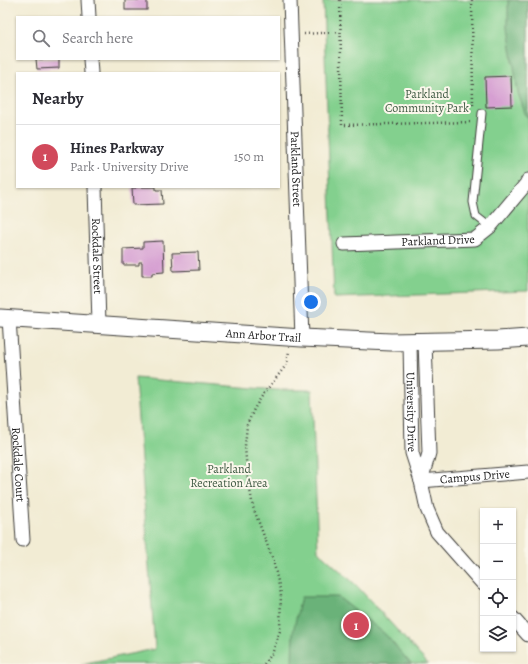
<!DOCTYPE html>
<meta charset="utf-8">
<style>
:root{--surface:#fff;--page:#f7f7f7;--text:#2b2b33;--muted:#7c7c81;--line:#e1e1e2;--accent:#d1495b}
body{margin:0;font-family:Alegreya,serif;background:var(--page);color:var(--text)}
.controls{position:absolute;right:12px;bottom:12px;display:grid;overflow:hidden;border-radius:0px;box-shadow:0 1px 3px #0004}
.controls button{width:36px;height:36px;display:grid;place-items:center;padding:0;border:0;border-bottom:1px solid var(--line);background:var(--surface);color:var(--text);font:20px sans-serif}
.you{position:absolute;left:311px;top:302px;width:14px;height:14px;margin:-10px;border:3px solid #fff;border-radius:50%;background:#1a73e8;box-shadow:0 0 0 6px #1a73e833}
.badge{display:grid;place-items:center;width:26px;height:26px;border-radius:50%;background:var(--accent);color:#fff;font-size:13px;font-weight:700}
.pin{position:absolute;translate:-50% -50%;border:2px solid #fff;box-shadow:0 1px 4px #0006}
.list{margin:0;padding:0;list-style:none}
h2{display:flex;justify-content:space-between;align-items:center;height:52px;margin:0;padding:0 16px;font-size:17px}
h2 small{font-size:13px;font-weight:400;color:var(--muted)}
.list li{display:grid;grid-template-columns:26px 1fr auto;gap:12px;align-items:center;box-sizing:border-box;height:64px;padding:0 16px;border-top:1px solid var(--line)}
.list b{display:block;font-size:15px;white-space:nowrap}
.list p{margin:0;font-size:13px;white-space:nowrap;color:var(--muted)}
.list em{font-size:13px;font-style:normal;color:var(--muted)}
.icon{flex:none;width:22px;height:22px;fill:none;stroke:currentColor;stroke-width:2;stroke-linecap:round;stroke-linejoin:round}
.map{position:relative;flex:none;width:528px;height:664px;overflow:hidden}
.search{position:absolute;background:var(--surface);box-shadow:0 1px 3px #0004;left:16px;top:16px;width:264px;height:44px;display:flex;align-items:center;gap:10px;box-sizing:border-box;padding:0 14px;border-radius:0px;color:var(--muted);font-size:15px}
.panel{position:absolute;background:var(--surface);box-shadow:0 1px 3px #0004;left:16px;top:72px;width:264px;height:116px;border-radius:0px}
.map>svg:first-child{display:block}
</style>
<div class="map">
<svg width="528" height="664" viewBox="0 0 528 664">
<rect width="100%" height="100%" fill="#fbf7ec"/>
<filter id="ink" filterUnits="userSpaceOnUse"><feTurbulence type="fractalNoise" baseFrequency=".025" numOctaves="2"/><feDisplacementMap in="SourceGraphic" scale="8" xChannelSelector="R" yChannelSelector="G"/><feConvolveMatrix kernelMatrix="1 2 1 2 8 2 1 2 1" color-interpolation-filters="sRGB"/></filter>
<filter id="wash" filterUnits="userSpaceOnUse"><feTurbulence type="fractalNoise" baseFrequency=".012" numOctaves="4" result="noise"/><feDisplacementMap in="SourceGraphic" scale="16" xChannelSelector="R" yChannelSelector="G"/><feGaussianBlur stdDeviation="0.9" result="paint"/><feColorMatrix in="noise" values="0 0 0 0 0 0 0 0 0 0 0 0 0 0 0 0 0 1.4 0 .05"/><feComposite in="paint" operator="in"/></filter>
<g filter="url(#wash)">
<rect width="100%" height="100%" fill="#f2ecd4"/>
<g fill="#83d08e" stroke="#507655">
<path d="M323,0H528V291L334,298Z"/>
<path d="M135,378L277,390H312L318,551L356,585L428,664H81L155,649Z"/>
</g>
<g fill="#6ab279" stroke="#43674a">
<path d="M508,0H528V117L526,116L518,93L508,28Z"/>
<path d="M301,597H338L385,634L411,664H292L293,632Z"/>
</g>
<g id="blocks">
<g fill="#d69fd2">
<rect x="125" y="0" width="22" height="10"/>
<path d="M36,59H59V68L37,69Z"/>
<path d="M511,76L512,106L486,107L485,77Z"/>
<path d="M136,187H156V190H162L163,204L133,205L132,188H136Z"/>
<path d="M163,241L164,272L152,273V276H142V262H139V265H123V249L143,248V242Z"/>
<path d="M198,252L199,270L173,271L172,253Z"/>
</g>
</g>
</g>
<g filter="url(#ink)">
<use href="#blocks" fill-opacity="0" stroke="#3c3b38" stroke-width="1"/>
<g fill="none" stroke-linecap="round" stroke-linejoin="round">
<g stroke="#3c3b38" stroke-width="9">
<path id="service" d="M482,113L473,202L476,216L490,227"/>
</g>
<g stroke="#3c3b38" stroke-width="15">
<g id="minor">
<path d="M88,0L89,17"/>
<path id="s1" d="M290,0L302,338"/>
<path d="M90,59L91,73"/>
<path id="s2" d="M95,187L99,324"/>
<path id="s3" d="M344,244L475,239L490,227L526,184L528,180"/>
<path id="s4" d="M9,318L23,540"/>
<path id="s5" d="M410,342L412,453L421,481L427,509L437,532L483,584"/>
<path d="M421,481L429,453L425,342"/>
<path id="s6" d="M421,481L528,472"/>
<path d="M513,618L528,635"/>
</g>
</g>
<g stroke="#3c3b38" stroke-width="19">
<g id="tertiary">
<path id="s7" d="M0,318L302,338L391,342L498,340L528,338"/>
</g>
</g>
<g stroke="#3c3b38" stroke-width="2.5" stroke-dasharray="1 3" stroke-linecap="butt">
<path d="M340,0L342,125L472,122"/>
<path d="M472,0L473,108"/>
<path d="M304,34L340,32"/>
<path d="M264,664L272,654L280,631L281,594L273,560L253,507L247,473L245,446L247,425L254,409L262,396L287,364L289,351"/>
</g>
<use href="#service" stroke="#fff" stroke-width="7"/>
<use href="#minor" stroke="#fff" stroke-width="13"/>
<use href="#tertiary" stroke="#fff" stroke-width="17"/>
</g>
</g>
<g text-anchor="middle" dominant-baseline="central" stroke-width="4" stroke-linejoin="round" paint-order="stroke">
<g font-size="12" fill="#405b44" stroke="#fbf7ec">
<text x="427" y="94">Parkland<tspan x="427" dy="14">Community Park</tspan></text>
<text x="229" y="469">Parkland<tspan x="229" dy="14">Recreation Area</tspan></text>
</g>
<g font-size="12" fill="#1c1c1c" stroke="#fbf7ec">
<text stroke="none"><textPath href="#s1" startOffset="169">Parkland Street</textPath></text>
<text stroke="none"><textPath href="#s3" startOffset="94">Parkland Drive</textPath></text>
<text stroke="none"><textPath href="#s2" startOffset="69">Rockdale Street</textPath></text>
<text stroke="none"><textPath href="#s7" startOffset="264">Ann Arbor Trail</textPath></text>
<text stroke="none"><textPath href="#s5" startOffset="70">University Drive</textPath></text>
<text stroke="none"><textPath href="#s4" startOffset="147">Rockdale Court</textPath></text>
<text stroke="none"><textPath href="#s6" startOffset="54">Campus Drive</textPath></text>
</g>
</g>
</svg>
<div class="controls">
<button>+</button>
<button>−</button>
<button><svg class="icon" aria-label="locate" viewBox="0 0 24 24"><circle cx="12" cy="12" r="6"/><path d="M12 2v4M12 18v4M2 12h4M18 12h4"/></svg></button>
<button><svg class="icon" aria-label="layers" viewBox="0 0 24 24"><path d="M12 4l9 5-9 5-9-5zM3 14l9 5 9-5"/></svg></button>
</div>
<div class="you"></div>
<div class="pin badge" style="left:356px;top:625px">1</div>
<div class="search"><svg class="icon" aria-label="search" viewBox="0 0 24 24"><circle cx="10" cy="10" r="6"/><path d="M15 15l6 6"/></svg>Search here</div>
<section class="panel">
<h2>Nearby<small></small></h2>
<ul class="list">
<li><span class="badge">1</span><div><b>Hines Parkway</b><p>Park · University Drive</p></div><em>150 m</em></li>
</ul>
</section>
</div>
